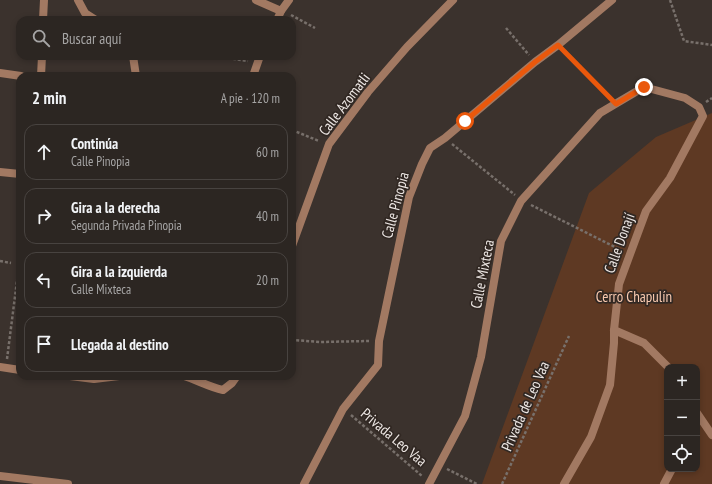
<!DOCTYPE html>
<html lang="es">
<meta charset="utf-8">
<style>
:root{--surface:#2c2622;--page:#38322f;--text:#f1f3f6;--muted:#a6a5a5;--line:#484340}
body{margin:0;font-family:"PT Sans Narrow",sans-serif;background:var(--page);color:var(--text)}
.controls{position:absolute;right:12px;bottom:12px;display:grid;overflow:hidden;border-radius:8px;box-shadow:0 2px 6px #0003}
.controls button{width:36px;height:36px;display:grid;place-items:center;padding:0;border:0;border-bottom:1px solid var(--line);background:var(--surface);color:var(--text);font:20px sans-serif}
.stop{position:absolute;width:12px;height:12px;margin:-9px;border:3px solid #ea580c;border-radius:50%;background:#fff}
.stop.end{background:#ea580c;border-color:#fff;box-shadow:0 1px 4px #0008}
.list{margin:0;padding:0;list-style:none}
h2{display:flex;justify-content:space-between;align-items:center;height:52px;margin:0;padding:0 16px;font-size:17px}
h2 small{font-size:13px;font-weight:400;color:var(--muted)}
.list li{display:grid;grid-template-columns:26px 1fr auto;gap:12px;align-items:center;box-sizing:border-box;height:56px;margin:0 8px 8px;padding:0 8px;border:1px solid var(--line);border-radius:12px}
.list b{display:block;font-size:15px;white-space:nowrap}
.list p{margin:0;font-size:13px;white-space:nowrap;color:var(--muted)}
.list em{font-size:13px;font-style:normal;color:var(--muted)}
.icon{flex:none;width:22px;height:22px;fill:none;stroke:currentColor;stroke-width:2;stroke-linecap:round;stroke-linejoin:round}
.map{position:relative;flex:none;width:712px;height:484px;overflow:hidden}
.search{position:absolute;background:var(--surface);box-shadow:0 2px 6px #0003;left:16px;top:16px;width:280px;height:44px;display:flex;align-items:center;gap:10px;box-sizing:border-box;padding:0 14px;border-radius:12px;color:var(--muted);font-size:15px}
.panel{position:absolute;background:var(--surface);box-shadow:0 2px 6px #0003;left:16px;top:72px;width:280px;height:308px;border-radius:12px}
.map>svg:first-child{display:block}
</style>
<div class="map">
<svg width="712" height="484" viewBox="0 0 712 484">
<rect width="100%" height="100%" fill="#3b322d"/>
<path fill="#5e3923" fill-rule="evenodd" d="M712,113V484H482L589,193L656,137ZM667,367H697V469H667Z"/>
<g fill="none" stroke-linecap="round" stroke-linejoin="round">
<g stroke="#78706b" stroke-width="2.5" stroke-dasharray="3 2" stroke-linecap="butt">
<path d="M670,0L684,41L712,45"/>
<path d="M291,15L315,28"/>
<path d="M506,28L529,55"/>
<path d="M565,51L609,96"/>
<path d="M213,56L248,61"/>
<path d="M706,102L712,98"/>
<path d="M292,130L319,141"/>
<path d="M452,144L515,195"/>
<path d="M531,205L621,250"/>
<path d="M0,261L11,263"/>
<path d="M292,338L294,340L320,342L369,341"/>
<path d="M7,359L18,273"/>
<path d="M351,415L422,476"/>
<path d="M447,469L477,484"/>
<path d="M502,484L569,336"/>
</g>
<g stroke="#a27962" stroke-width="8">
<path d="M78,0L85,13L96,20"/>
<path d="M256,0L281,11"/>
<path d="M43,20L44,0"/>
<path d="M277,20L281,11L289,0"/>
<path d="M133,56L136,76"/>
<path d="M0,73L21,76"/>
<path d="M41,76L42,56"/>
<path d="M253,76L260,56"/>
<path d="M0,172L20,174"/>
<path d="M292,246L329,144L368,92L407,47L453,0"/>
<path d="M20,255V264"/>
<path d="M614,330L644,343L668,367"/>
<path d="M0,367L20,370"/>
<path d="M70,376L94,379L119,376"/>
<path d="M184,376C197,380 209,387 223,390L232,383L237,376"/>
<path d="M697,413L712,435"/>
<path d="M0,476L68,484"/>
<path d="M304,484L343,409L378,365L379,341L409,197L422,164L430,148L445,138L535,62L558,45L612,0"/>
<path d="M429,484L465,416L481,357L501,241L521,201L600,113L644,87L685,98L699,107L703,116L670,178L646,211L619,284L614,330V343L610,385L591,437L564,484"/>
<path d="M664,484L672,469"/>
</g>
</g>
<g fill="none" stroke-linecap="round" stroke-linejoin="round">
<path stroke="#ea580c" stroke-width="5" d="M465,121L535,62L558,45L616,104L644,87"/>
</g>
<g text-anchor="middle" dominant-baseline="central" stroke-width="3.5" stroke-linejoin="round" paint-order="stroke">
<g font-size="15" fill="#ede7e4" stroke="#312823">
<text transform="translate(344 104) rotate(-53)">Calle Azomatli</text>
<text transform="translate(395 205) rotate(-75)">Calle Pinopia</text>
<text transform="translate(619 243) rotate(-70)">Calle Donají</text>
<text transform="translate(482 274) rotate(-79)">Calle Mixteca</text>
<text transform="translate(525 406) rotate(-66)">Privada de Leo Vaa</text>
<text transform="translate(394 437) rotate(40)">Privada Leo Vaa</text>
</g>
<g font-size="15" fill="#f9cab0" stroke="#312823">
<text x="634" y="296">Cerro Chapulín</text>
</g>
</g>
</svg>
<div class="controls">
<button>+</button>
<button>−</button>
<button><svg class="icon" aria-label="locate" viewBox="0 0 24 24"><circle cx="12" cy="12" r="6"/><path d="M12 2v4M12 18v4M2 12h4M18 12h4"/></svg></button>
</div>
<div class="stop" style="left:465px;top:121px"></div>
<div class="stop end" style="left:644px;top:87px"></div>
<div class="search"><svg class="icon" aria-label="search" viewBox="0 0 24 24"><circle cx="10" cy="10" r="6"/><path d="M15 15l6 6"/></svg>Buscar aquí</div>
<section class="panel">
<h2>2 min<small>A pie · 120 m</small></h2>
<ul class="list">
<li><svg class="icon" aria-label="ahead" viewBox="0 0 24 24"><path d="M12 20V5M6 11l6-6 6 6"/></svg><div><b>Continúa</b><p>Calle Pinopia</p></div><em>60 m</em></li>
<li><svg class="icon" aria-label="right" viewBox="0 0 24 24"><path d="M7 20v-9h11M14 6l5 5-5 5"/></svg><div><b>Gira a la derecha</b><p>Segunda Privada Pinopia</p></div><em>40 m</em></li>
<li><svg class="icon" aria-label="left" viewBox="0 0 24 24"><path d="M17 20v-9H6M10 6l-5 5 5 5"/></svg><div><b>Gira a la izquierda</b><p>Calle Mixteca</p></div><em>20 m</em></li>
<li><svg class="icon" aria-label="arrive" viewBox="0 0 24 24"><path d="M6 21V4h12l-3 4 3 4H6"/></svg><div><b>Llegada al destino</b></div></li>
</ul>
</section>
</div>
